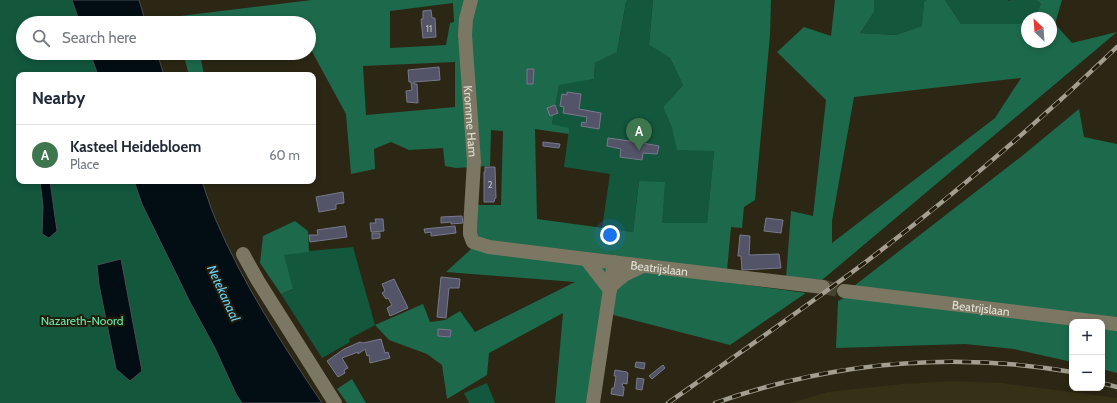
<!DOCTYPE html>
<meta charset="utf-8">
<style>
:root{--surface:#fff;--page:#f6f6f7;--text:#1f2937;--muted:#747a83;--line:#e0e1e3;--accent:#3e764d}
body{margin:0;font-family:Cabin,sans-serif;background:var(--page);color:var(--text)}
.controls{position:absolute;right:12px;bottom:12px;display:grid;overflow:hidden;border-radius:8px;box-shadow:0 2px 6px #0003}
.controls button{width:36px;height:36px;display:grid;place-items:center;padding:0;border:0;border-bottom:1px solid var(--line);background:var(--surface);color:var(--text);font:20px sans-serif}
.compass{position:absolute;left:1021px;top:12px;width:36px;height:36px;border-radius:50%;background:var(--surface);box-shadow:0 2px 6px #0003;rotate:335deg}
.you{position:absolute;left:610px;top:235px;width:14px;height:14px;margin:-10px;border:3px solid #fff;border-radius:50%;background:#1a73e8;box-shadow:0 0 0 6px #1a73e833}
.badge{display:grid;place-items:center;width:26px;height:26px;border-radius:50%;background:var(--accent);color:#fff;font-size:13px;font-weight:700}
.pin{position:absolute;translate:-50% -33px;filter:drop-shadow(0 1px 2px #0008)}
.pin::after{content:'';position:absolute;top:21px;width:14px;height:12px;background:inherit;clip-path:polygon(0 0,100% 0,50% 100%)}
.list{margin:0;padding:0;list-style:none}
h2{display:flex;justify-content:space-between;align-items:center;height:52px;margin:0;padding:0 16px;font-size:17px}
h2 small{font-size:13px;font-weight:400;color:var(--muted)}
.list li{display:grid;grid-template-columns:26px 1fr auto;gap:12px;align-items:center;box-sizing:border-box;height:60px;padding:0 16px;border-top:1px solid var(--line)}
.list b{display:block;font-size:15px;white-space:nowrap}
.list p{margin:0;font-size:13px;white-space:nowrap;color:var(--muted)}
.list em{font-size:13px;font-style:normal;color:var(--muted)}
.icon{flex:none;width:22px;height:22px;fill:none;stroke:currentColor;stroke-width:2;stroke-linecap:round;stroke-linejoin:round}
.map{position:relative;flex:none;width:1117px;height:403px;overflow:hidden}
.search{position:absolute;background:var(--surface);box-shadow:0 2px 6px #0003;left:16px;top:16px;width:300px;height:44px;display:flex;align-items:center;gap:10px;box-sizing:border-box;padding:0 14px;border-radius:22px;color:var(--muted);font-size:15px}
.panel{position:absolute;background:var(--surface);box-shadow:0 2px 6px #0003;left:16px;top:72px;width:300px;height:112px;border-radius:8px}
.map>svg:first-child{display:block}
</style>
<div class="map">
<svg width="1117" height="403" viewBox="0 0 1117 403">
<rect width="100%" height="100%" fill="#2b2714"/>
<path fill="#363016" d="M954,381L1001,383L1117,398V403H790L828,392L902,384Z"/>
<g fill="#13573d">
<path d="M0,0H72L80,23H23V53H90L98,75H19V181H134L142,204L190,302L215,348L236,394L242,403H0Z"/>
<path d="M628,0H653L649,45L670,58L683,85L663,107L672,128L714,151L707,224L662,223L639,181L633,232L602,228L610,174L564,167L569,129L552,124L559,84L594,79L595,63L617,52L626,2Z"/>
<path d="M874,0H926L924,2L923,26L896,35L860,33L874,12Z"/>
<path d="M945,0H1008L1009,1L1011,0H1036L1041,4L1034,18H1027V24H961Z"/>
<path d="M353,247L375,325L349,339L350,342L322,358L281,294L292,290L277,254Z"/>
<path d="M487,383L495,403H469L464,393Z"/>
</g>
<g fill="#1d694b" fill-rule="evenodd">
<path d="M312,0H628L626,2L617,52L595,63L594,79L559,85L552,124L569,128V134L535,129L537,219L633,232L639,181L665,182L662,223H707L714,151L677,150L672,128L663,107L683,85L670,58L649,45L653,0H771L770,35L755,200L744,207L742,228L731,227L726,282L806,293L730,345L602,312L589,403H555L563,313L489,353L487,375L447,399L442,365L427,354L389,340L375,325L423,304L430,322L445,320L460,311L475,332L575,282L446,272L469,251L472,247L477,205H501L503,131L491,130L490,166L456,168L445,166L443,148L409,150L391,142L374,149L375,169L351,174L346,114L309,46V23H296L295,22L285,23H174L172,17ZM453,3L454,22L450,23L446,45L390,48V11ZM455,62V107L366,115L363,66Z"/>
<path d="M835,0H874V12L860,33L896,35L922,26L924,2L926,0H945L961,24H1027V42H1051V18H1034L1041,4L1036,0H1062L1055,24L1072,43L1117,32L822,280L786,278L791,211L813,216L826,100L777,52L804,27L831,36ZM1021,78L995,118L832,243V221L854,97Z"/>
<path d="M183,53H200L204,75H189Z"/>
<path d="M1079,109L1084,137L1117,144V373L1102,369V322H1072V362L1014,349L965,344L836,348L838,301L861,289L854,286L1022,156Z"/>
<path d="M295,221L308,231L309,252L284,255L293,289L281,294L260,263L263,236Z"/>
<path d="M352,379L366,403H347L337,389Z"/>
</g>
<g fill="#030e14" stroke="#464d4e">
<path d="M72,0H139L146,23H80Z"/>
<path d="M90,53H157L164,75H98Z"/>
<path d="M40,181H50L57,231L49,238L42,234L43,206Z"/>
<path d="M134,181H202C206,193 210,206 215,218C243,284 282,344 322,403H242L236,394L215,348L190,302L142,204Z"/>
<path d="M121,259L142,371L130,381L116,369L99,285L97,265Z"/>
</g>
<g fill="#545468" stroke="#79798e">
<path d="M431,10L432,18H435L436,37L423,38L421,19H423V11Z"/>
<path d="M246,17L247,21L238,23L237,18Z"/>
<path d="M439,67L440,80L414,82V84H417L418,103L407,102L406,91L412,90L411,82H409L408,70Z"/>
<path d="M527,69H534L533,84H527Z"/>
<path d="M567,92L581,94L579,109L601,113L599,129L581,126L582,122L586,123L587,117L563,113L564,107L560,106L562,94L567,95Z"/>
<path d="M555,105L558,113L550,116L547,108Z"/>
<path d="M608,138L630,141V138L638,139L637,142L659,146L657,154L643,153L642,160L620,157L621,149L607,146Z"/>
<path d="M543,142L560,144L559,148L543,146Z"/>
<path d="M485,167H495L496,198H495L494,202H484V172H485Z"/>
<path d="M343,192L344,203L336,204V209L319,212L316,197Z"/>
<path d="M462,216L463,223L451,224V222L441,223V217Z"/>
<path d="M766,218L783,220L781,233L764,231Z"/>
<path d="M375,219H383L384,231L371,232L370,223H376Z"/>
<path d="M345,226L347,237L310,242L309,235H318L317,230Z"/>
<path d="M455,226L456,233L431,236V232L425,233L424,229Z"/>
<path d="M372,233H380V238L372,239Z"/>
<path d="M740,235L750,236L749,255L779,254L781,268L742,270L741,256H738Z"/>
<path d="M441,277L460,279L459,288H449L446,318L437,317Z"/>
<path d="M394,279L408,308L390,316L387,308L392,305L388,298L386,299L382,293L385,291L382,284Z"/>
<path d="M438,329L451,330L450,337L438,336Z"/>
<path d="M381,339L385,353L388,352L390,358L370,363L369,355L367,356L365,349L358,354V352L342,358L348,368L344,370L345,373L338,377L327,361L344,349L360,342L363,343Z"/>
<path d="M636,362L645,363L644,369L635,367Z"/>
<path d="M663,365L665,368L652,379L649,376Z"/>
<path d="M615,370L627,372V373H628L627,384L623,383L622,386L624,387V389L623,396L611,394L612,388H614L616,376H614Z"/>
<path d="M637,378L644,379L642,390L636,389Z"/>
</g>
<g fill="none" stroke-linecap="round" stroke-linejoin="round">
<path stroke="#474331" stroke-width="14" stroke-dasharray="14 7" stroke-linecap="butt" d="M823,287L844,291"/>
<g stroke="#7c7762" stroke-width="14">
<path id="s1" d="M471,0L466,19L465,35L474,162L470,228V234L473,242L489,247L586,259L823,287"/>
<path d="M243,254L258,281L335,403"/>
<path d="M586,259L610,290"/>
<path d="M610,287L624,275L643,266"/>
<path id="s2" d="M844,291L1117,324"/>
<path d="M593,403L614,262"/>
</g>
<g stroke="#a29f91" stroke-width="4.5">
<g id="rail">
<path d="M1102,383L1117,387"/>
<path d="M668,403C735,356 802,310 867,261C954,195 1038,123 1117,47"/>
<path d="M715,403C832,362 949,351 1072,372"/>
</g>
</g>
<use href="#rail" stroke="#221d0b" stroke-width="3" stroke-dasharray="9" stroke-linecap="butt"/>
</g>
<g text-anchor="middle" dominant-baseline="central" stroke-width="4" stroke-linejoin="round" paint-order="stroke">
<g font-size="10" fill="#bfbeba">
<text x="429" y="28">11</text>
<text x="490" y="184">2</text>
</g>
<g font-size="12" fill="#e3e1d5" stroke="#221d0b">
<text stroke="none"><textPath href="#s1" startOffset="122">Kromme Ham</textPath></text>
<text stroke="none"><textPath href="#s1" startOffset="432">Beatrijslaan</textPath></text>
<text stroke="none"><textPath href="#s2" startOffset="138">Beatrijslaan</textPath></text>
</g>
<g font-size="12" fill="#66e8b0" stroke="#221d0b">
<text x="82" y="320">Nazareth-Noord</text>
</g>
<g font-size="13" font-style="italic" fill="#6bd2fc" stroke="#221d0b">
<text transform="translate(224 293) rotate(65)">Netekanaal</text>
</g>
</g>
</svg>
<div class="controls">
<button>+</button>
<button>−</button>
</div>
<svg class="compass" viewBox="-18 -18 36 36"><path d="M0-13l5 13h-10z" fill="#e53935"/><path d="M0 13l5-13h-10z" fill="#747a83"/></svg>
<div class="you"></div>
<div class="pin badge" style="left:639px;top:151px">A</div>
<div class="search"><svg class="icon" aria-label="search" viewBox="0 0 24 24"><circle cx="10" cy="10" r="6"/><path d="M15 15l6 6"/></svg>Search here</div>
<section class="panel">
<h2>Nearby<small></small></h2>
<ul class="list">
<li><span class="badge">A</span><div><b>Kasteel Heidebloem</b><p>Place</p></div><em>60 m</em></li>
</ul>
</section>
</div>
